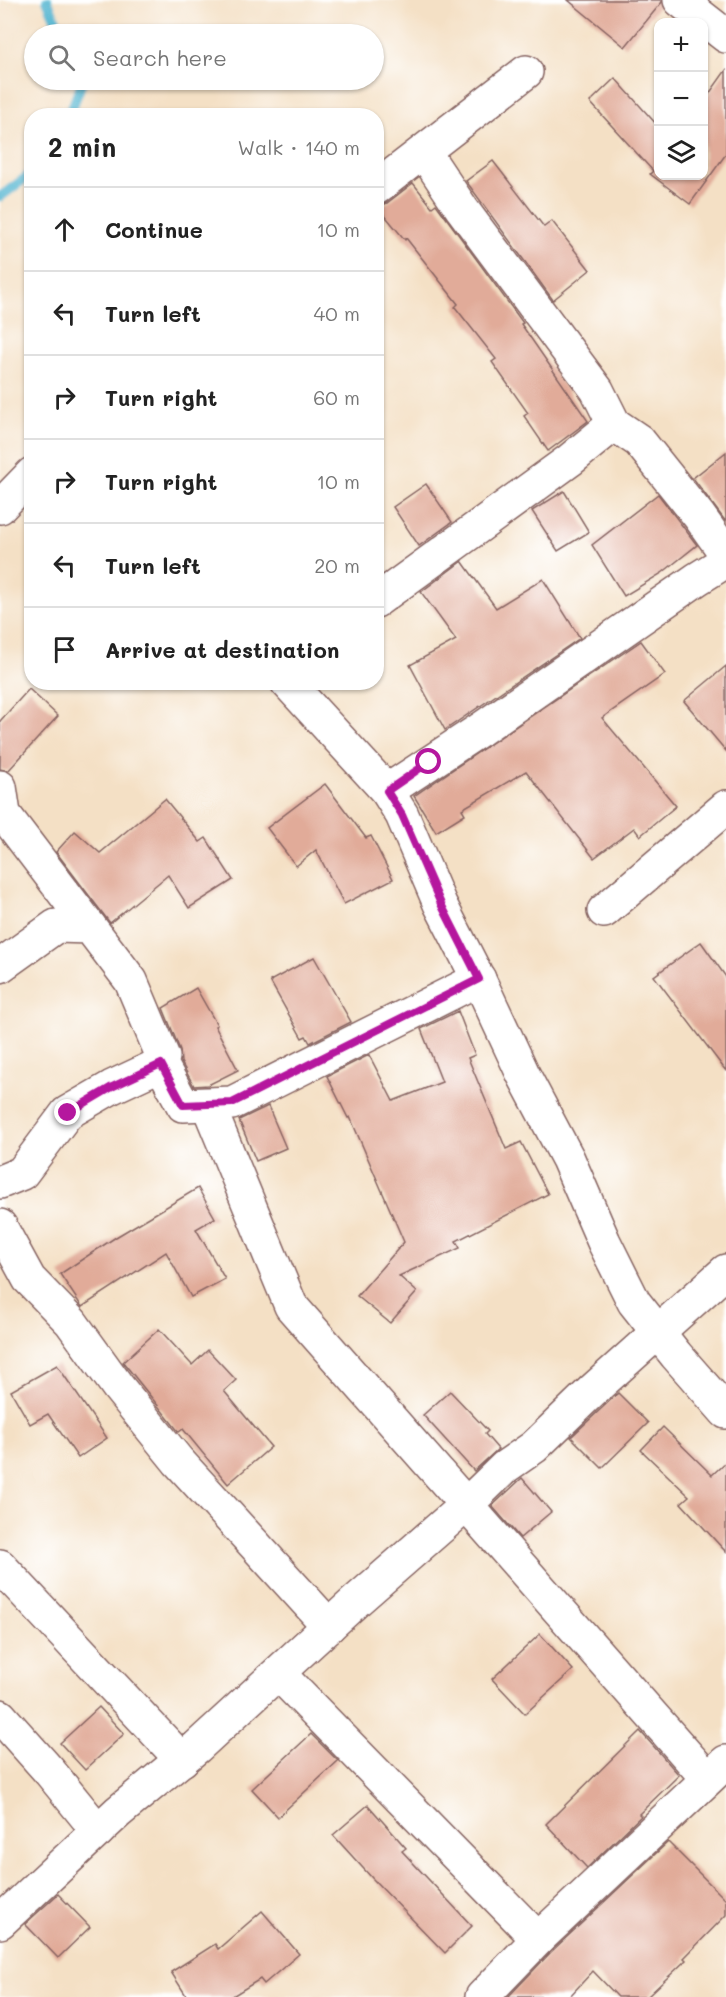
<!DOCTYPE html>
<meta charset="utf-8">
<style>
:root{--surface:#fff;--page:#f2f2f2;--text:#222;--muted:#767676;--line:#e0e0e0}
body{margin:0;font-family:Mali,sans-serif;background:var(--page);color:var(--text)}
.controls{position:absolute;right:18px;top:18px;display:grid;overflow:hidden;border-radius:12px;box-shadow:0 2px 4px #0004}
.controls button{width:54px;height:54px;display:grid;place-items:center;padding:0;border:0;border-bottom:2px solid var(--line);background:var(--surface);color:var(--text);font:30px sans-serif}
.stop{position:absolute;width:18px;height:18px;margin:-14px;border:4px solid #b5179e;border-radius:50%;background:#fff}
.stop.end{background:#b5179e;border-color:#fff;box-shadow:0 2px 6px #0008}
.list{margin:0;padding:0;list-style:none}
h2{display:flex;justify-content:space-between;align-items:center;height:78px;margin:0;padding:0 24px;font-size:26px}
h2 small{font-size:20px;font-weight:400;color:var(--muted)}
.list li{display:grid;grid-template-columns:39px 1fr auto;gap:18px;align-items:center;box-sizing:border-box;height:84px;padding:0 24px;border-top:2px solid var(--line)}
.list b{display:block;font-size:22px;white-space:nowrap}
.list em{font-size:20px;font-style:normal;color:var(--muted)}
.icon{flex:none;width:33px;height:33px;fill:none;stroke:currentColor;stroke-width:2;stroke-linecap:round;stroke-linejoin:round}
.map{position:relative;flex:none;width:726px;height:1997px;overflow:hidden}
.search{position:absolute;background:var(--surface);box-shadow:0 2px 4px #0004;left:24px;top:24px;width:360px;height:66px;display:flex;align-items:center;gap:15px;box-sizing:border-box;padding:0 21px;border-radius:33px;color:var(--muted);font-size:22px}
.panel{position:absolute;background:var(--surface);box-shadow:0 2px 4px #0004;left:24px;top:108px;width:360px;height:582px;border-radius:24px}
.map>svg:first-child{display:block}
</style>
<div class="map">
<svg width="726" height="1997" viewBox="0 0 726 1997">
<rect width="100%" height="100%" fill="#fff"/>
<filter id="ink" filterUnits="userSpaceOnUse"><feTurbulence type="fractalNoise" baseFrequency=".0167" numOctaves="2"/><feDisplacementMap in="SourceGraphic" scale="12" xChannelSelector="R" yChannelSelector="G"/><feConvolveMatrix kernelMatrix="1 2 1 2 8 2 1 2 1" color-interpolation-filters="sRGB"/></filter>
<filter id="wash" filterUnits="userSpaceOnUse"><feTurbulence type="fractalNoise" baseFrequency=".008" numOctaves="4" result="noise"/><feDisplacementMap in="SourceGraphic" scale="24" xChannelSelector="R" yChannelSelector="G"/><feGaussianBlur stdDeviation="1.35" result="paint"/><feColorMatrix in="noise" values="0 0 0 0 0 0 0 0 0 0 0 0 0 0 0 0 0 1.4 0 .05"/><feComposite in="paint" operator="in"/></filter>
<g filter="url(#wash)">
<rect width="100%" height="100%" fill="#f4e0c5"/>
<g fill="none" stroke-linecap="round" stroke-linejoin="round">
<g stroke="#50b3cf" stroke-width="10">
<path d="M47,0L62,34"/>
<path d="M69,116L82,82L81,80"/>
<path d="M0,197L32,173"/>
</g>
</g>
<g id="blocks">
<g fill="#e1ab99">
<path d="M568,0H662V2L625,47Z"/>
<path d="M726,70V154L690,204L650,174L653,171L590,102L615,78L658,126V176H704V101Z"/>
<path d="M493,161L544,227L552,221L590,270L553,300L466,181Z"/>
<path d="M413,183L432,207L436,204L523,323L521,324L588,421L548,451L524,416L528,413L492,362L496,359L455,307L458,304L406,238L405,240L378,207L387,203Z"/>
<path d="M726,452V522L693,478Z"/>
<path d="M426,484L452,522L419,546L393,507Z"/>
<path d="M564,491L589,532L558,551L532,511Z"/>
<path d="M658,494L697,545L662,573L624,596L592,545Z"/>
<path d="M462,561L496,608L543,579L580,638L445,730L410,665L456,640L421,592Z"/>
<path d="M641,641L665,674L602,718L676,806L640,836L634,828L594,858L526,771L462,809L465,814L436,832L414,796Z"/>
<path d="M726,666V751L684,701Z"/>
<path d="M29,689L58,716L8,771L0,769V721Z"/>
<path d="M325,784L366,838L371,836L393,879L344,904L316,850L296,866L267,828Z"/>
<path d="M165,799L200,842L206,838L233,880L189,908L168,875L110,923L56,852L75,831L100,853Z"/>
<path d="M701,942L726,977V1071L654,976Z"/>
<path d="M314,957L351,1022L310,1043L306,1036L302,1038L270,981Z"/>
<path d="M196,988L217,1025L215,1026L238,1070L208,1085L194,1086L181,1062L180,1050L163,1008Z"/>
<path d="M458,1011L475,1055L468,1058L506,1149L521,1142L548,1194L456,1241L460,1248L399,1276L417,1292L390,1323L357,1296L404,1242L350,1117L348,1118L327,1076L369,1055L393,1101L442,1082L421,1029Z"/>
<path d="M268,1106L286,1148L256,1161L239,1120Z"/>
<path d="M198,1188L215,1218L196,1229L225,1279L191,1297L166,1252L82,1307L60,1274L116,1237Z"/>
<path d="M159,1329L192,1365L208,1350L236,1380L224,1391L271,1447L228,1484L183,1429L179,1432L123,1362Z"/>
<path d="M57,1365L107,1438L78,1458L48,1414L30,1424L11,1391Z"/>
<path d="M450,1391L488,1431L485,1434L498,1449L474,1471L423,1415Z"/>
<path d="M618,1393L648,1423L602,1468L571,1437Z"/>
<path d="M663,1427L712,1475L726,1462V1552L681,1503L689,1496L641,1450Z"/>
<path d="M522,1478L551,1512L520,1538L492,1506Z"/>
<path d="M540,1634L573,1670L525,1714L492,1679Z"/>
<path d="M99,1707L124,1734L85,1770L60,1743Z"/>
<path d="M640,1731L679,1775L639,1814L641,1816L587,1868L546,1824Z"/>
<path d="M311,1734L338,1761L278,1817L252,1789Z"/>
<path d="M368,1805L406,1848L402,1851L472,1926L445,1953L372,1878L333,1835Z"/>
<path d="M668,1842L726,1900V1915L684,1958L686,1960L647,1997H618L593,1971L569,1997H508L551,1952Z"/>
<path d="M58,1894L90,1927L58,1958L25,1924Z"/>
<path d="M262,1911L299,1954L264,1984L260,1979L231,1997H187L171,1972L215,1944L218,1949Z"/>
</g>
</g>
</g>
<g filter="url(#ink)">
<use href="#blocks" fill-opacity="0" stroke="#866361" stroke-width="1.5"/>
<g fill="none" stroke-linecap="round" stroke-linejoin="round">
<g stroke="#866361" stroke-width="36">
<g id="minor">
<path d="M680,0L726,36"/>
<path d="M424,152L462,209L597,390L614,424L639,441L699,516L726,554"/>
<path d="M376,188L526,72"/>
<path d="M0,507L32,474"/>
<path d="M376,601L570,460L614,424"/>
<path d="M287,682L387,791L402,815L440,904L483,988L523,1074L568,1159L604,1242L634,1302L676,1355L726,1412"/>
<path d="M0,787L4,814L131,981L163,1057L161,1064L183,1105L232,1103L479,979"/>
<path d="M387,791L481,729L697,579L726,561"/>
<path d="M604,911L726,807"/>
<path d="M0,966L56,926L90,927"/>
<path d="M208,1105L291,1306L707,1778"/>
<path d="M0,1182L22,1173L67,1113L112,1087L161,1064"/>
<path d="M0,1226L29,1279L71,1322L118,1387L178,1461L329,1626"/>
<path d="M0,1566L182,1760"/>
<path d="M278,1673L538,1939"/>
<path d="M0,1716L50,1772L98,1831"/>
<path d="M0,1922L118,1812L197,1747L355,1602L466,1505L505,1467L534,1447L592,1391L726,1271"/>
<path d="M482,1997L538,1939L726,1762"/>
</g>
</g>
<use href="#minor" stroke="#fff" stroke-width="33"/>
</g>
</g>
<g fill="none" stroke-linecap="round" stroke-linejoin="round" filter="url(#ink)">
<path stroke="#b5179e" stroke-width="8" d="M68,1113L112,1087L161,1064L183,1105L232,1103L479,979L441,904L402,815L387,791L429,762"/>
</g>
</svg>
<div class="controls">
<button>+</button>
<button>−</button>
<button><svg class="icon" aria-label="layers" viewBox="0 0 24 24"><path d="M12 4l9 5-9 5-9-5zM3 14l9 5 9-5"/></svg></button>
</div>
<div class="stop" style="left:429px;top:762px"></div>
<div class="stop end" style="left:68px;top:1113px"></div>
<div class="search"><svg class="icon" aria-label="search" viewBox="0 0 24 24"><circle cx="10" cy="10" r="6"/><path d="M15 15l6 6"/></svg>Search here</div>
<section class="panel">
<h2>2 min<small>Walk · 140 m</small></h2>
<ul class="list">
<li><svg class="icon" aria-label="ahead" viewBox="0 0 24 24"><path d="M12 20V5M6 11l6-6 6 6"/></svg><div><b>Continue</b></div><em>10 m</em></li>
<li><svg class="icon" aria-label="left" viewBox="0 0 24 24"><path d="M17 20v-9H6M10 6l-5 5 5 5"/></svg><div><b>Turn left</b></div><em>40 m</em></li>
<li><svg class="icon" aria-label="right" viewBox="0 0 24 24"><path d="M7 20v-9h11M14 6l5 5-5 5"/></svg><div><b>Turn right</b></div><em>60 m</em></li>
<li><svg class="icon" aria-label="right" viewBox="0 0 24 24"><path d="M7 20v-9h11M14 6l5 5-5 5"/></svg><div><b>Turn right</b></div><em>10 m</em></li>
<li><svg class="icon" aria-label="left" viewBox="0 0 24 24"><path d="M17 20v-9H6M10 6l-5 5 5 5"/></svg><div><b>Turn left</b></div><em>20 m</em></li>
<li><svg class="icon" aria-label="arrive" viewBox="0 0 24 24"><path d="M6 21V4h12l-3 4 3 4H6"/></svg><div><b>Arrive at destination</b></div></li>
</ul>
</section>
</div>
